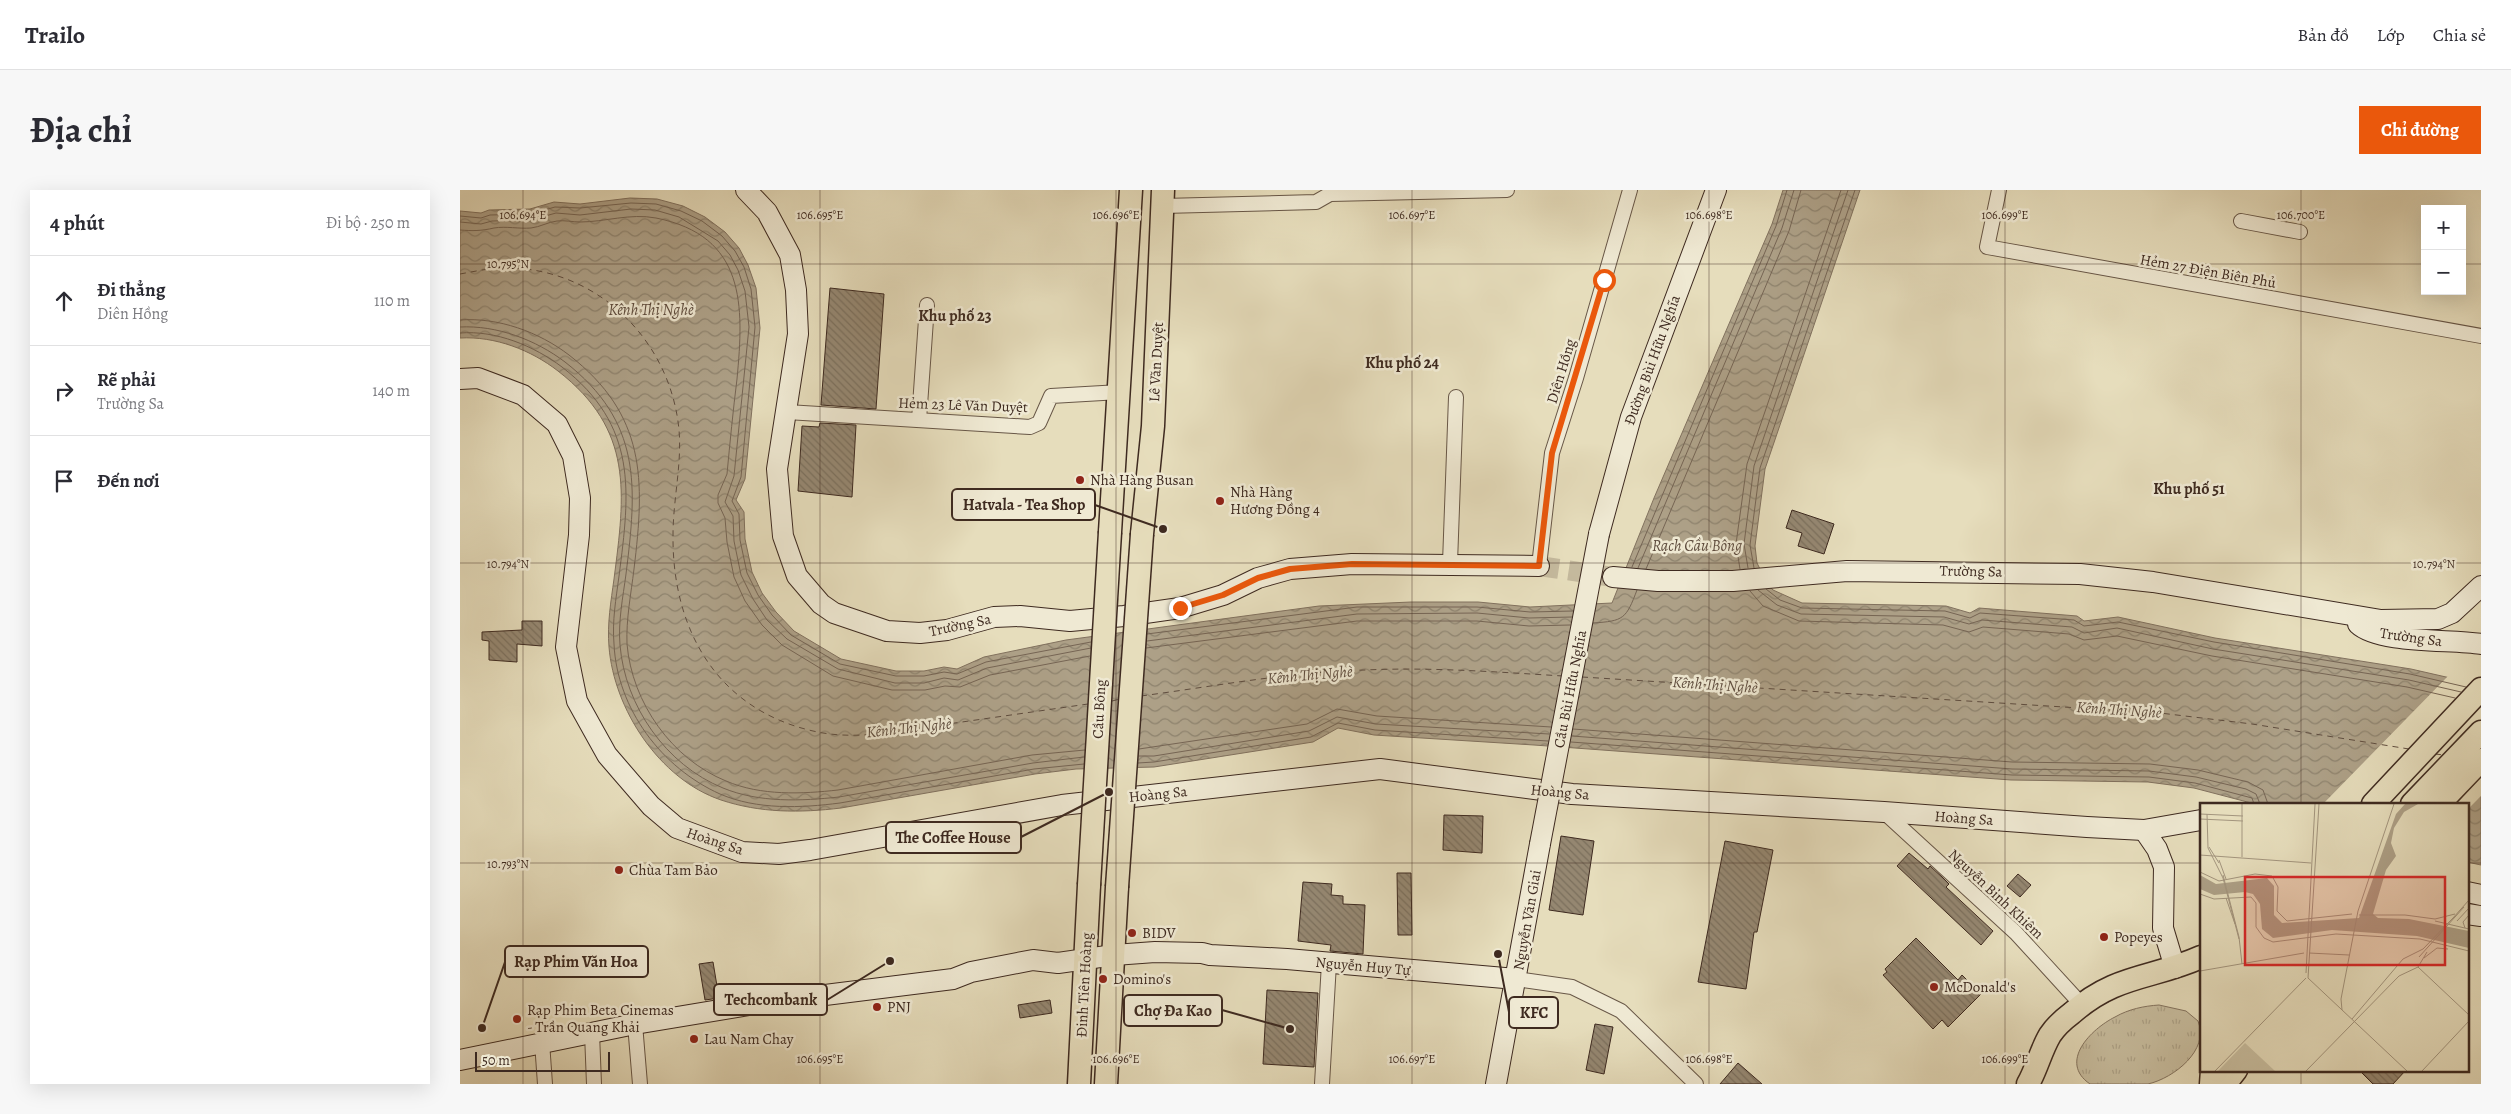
<!DOCTYPE html>
<html lang="vi">
<meta charset="utf-8">
<style>
:root{--surface:#fff;--page:#f7f7f7;--text:#2b2b33;--muted:#7c7c81;--line:#e1e1e2;--accent:#ea580c}
body{margin:0;font-family:Alegreya,serif;background:var(--page);color:var(--text)}
.controls{position:absolute;right:15px;top:15px;display:grid;overflow:hidden;border-radius:0px;box-shadow:0 5px 20px #0002}
.controls button{width:45px;height:45px;display:grid;place-items:center;padding:0;border:0;border-bottom:1px solid var(--line);background:var(--surface);color:var(--text);font:25px sans-serif}
.scale{position:absolute;left:15px;bottom:12px;width:135px;box-sizing:border-box;padding-left:5px;border:2px solid #3e2a20;border-top:0;font-size:14px;line-height:18px;white-space:nowrap;color:#3e2a20;-webkit-text-stroke:4px #efe9d3;paint-order:stroke}
.stop{position:absolute;width:15px;height:15px;margin:-11px;border:4px solid #ea580c;border-radius:50%;background:#fff}
.stop.end{background:#ea580c;border-color:#fff;box-shadow:0 1px 5px #0008}
.list{margin:0;padding:0;list-style:none}
h2{display:flex;justify-content:space-between;align-items:center;height:65px;margin:0;padding:0 20px;font-size:21px}
h2 small{font-size:16px;font-weight:400;color:var(--muted)}
.list li{display:grid;grid-template-columns:32px 1fr auto;gap:15px;align-items:center;box-sizing:border-box;height:90px;padding:0 20px;border-top:1px solid var(--line)}
.list b{display:block;font-size:19px;white-space:nowrap}
.list p{margin:0;font-size:16px;white-space:nowrap;color:var(--muted)}
.list em{font-size:16px;font-style:normal;color:var(--muted)}
.icon{flex:none;width:28px;height:28px;fill:none;stroke:currentColor;stroke-width:2;stroke-linecap:round;stroke-linejoin:round}
.map{position:relative;flex:none;width:2021px;height:894px;overflow:hidden;border-radius:0px}
header{display:flex;align-items:center;gap:30px;box-sizing:border-box;height:70px;padding:0 25px;background:var(--surface);border-bottom:1px solid var(--line)}
header strong{font-size:24px}
nav{display:flex;gap:28px;margin-inline-start:auto;font-size:18px}
.intro{display:flex;align-items:center;justify-content:space-between;box-sizing:border-box;height:120px;padding:0 30px}
h1{margin:0;font-size:35px}
.button{padding:12px 22px;border-radius:0px;background:var(--accent);color:#fff;font-size:18px;font-weight:700}
main{display:flex;gap:30px;padding:0 30px}
aside{flex:1;background:var(--surface);border-radius:0px;box-shadow:0 5px 20px #0002}
.map>svg:first-child{display:block}
</style>
<header>
<strong>Trailo</strong>
<nav><a>Bản đồ</a><a>Lớp</a><a>Chia sẻ</a></nav>
</header>
<div class="intro"><h1>Địa chỉ</h1><a class="button">Chỉ đường</a></div>
<main>
<aside>
<h2>4 phút<small>Đi bộ · 250 m</small></h2>
<ul class="list">
<li><svg class="icon" aria-label="ahead" viewBox="0 0 24 24"><path d="M12 20V5M6 11l6-6 6 6"/></svg><div><b>Đi thẳng</b><p>Diên Hồng</p></div><em>110 m</em></li>
<li><svg class="icon" aria-label="right" viewBox="0 0 24 24"><path d="M7 20v-9h11M14 6l5 5-5 5"/></svg><div><b>Rẽ phải</b><p>Trường Sa</p></div><em>140 m</em></li>
<li><svg class="icon" aria-label="arrive" viewBox="0 0 24 24"><path d="M6 21V4h12l-3 4 3 4H6"/></svg><div><b>Đến nơi</b></div></li>
</ul>
</aside>
<div class="map">
<svg width="2021" height="894" viewBox="0 0 2021 894">
<defs>
<pattern id="grass-tufts" width="24" height="20" patternUnits="userSpaceOnUse" patternTransform="scale(1.25)"><rect width="24" height="20" fill="#c9bfa1"/><path d="M3 7l-1-3M5 7V3M7 7l1-3M15 17l-1-3M17 17v-4M19 17l1-3" fill="none" stroke="#aea48a"/></pattern>
<pattern id="water-waves" width="16" height="10" patternUnits="userSpaceOnUse" patternTransform="scale(1.25)"><rect width="16" height="10" fill="#ada087"/><path d="M0 5q4-4 8 0t8 0" fill="none" stroke="#8e836e"/></pattern>
<pattern id="building-back-hatch" width="6" height="6" patternUnits="userSpaceOnUse" patternTransform="scale(1.25)"><rect width="6" height="6" fill="#958771"/><path d="M-1 5l2 2M0 0l6 6M5-1l2 2" fill="none" stroke="#7b6f5c"/></pattern>
</defs>
<rect width="100%" height="100%" fill="#e6ddbc"/>
<filter id="stains"><feTurbulence type="fractalNoise" baseFrequency=".004" numOctaves="4"/><feColorMatrix values="0 0 0 0 .2 0 0 0 0 .09 0 0 0 0 .02 0 0 0 .5 -.17"/></filter>
<radialGradient id="worn" r=".72"><stop offset=".6" stop-color="#630" stop-opacity="0"/><stop offset="1" stop-color="#630" stop-opacity=".3"/></radialGradient>
<path fill="url(#grass-tufts)" stroke="#847460" d="M1699,815L1726,821L1738,831C1750,860 1714,888 1688,894C1671,894 1648,894 1630,894C1598,872 1631,839 1655,827C1669,819 1684,816 1699,815Z"/>
<path fill="url(#water-waves)" stroke="#81715e" d="M1323,0H1400L1305,279L1295,356L1297,373L1307,393L1313,400L1342,413L1486,416L1510,423L1519,418L1617,426L1624,431L1658,427L1755,448L1951,479L2021,495V675L2007,672V614H1795L1734,598L1688,592L1551,590L1074,555L914,545L878,538L853,552L694,577L616,579L575,584L381,618C340,623 300,623 261,610C199,589 154,519 149,457C147,434 151,411 154,389C165,303 174,240 98,181C71,160 35,146 0,148V21L21,23L29,20L70,19L94,12L120,14L170,8L197,9L223,16L245,27L265,42L279,58L288,75L296,98L300,138L285,289L276,310L284,322L285,349L292,382L302,403L316,422L334,441L381,469L436,481H464L484,477L497,479L524,467L606,450L859,416L951,412H1018L1070,417L1152,413L1194,308L1312,34Z"/>
<path fill="#e6ddbc" d="M1989,485L2021,493V606L2007,620V614H1863Z"/>
<g fill="none" stroke-linecap="round" stroke-linejoin="round">
<g stroke="#766554" stroke-width="1">
<path d="M0,26L21,28L30,25L70,24L95,17L120,18L171,13L196,14L221,21L242,31L262,46L275,61L284,77L291,99L295,137L281,287L272,311L279,324L280,350L287,383L298,405L312,425L331,445L380,474L436,486H464L484,482L497,484L526,472L631,452"/>
<path d="M0,32L21,34L32,31L71,30L96,23L120,25L171,19L195,20L219,27L258,51L270,65L278,80L285,101L289,137L274,286L265,312L273,326L274,351L281,385L293,409L307,430L327,449L378,479L435,493H464L484,488L498,490L527,478L631,458"/>
<path d="M0,40C13,41 21,41 34,38C46,36 59,39 71,38C80,37 88,32 97,31C105,30 112,32 120,32C145,32 170,23 196,28C286,46 284,115 277,189C273,221 270,252 267,284L258,305V313L265,328L267,352L274,387L285,411L302,435L322,455L373,486L432,500H465L485,496L500,497L530,485L630,466"/>
<path d="M0,130C38,127 79,142 109,165C186,225 185,289 174,379C171,404 166,429 167,454C172,513 212,569 266,591C301,606 342,604 378,600L572,565L625,560"/>
<path d="M0,137C37,135 76,150 105,172C182,232 177,296 166,384C163,407 158,431 160,455C165,516 206,575 263,598C299,613 342,611 379,607L573,573L624,567"/>
<path d="M0,143C36,140 74,156 102,177C178,236 170,301 159,386C156,409 152,431 154,454C157,519 202,578 260,604C297,620 341,618 380,613L574,579L624,574"/>
<path d="M1172,377L1316,36L1327,0"/>
<path d="M1178,378L1322,38L1334,0"/>
<path d="M1288,378L1284,354L1294,276L1388,0"/>
<path d="M1294,378L1290,355L1300,278L1395,0"/>
<path d="M1186,379L1329,41L1341,0"/>
<path d="M1280,379L1276,354L1287,274L1381,0"/>
<path d="M1306,399L1320,410L1342,418L1485,421L1510,428L1520,423L1614,430L1624,436L1658,432L1754,452L1950,484L2006,497"/>
<path d="M1298,400L1317,415L1341,424L1484,427L1509,434L1522,430L1612,437L1624,443L1657,438L1753,459L1949,490L2001,502"/>
<path d="M1290,401L1303,416L1339,431L1483,435L1509,442L1523,437L1609,444L1624,450L1657,446L1752,466L1947,497L1995,508"/>
<path d="M1133,433C1164,431 1166,429 1177,400"/>
<path d="M687,444L897,417H1017L1070,422L1113,421"/>
<path d="M687,451L897,424L1017,423L1069,428L1112,427"/>
<path d="M686,458L897,431H1017L1069,436L1110,435"/>
<path d="M1113,539L1552,572L1690,574L1738,580L1788,592L1803,600L1808,614"/>
<path d="M1112,546L1552,579L1689,581L1736,587L1786,599L1796,604L1800,614"/>
<path d="M1111,552L1552,585L1689,587L1735,593L1792,608L1794,614"/>
<path d="M679,559L847,534L877,519L917,526L1091,537"/>
<path d="M679,566H694L849,541L877,527L916,534L1089,544"/>
<path d="M678,573L694,572L851,547L878,533L915,540L1088,551"/>
</g>
<g stroke="#5f4d3f" stroke-width="1" stroke-dasharray="6 5" stroke-linecap="butt">
<path d="M0,84C17,81 34,77 52,78C141,81 211,153 219,240C222,274 213,310 213,345C212,438 256,519 353,541C395,551 439,541 481,535C530,528 579,521 628,514"/>
<path d="M1122,487L1700,523L1792,534L1949,559"/>
<path d="M681,506C756,496 830,482 905,480C971,477 1037,482 1103,486"/>
<path d="M652,511L660,509"/>
<path d="M1975,564L1984,565"/>
</g>
</g>
<g fill="url(#building-back-hatch)" stroke="#3e2a20">
<path d="M370,98L424,104L416,219L361,215Z"/>
<path d="M360,233L396,235L392,307L338,301L342,236L359,237Z"/>
<path d="M1332,320L1374,334L1364,364L1338,356L1342,343L1326,338Z"/>
<path d="M62,431H82V456L57,454V472L29,470V451L22,450V442L62,440Z"/>
<path d="M984,625L1023,626L1022,663L983,660Z"/>
<path d="M1101,646L1134,651L1123,725L1089,720Z"/>
<path d="M1265,651L1313,660L1297,742H1294L1286,799L1238,792Z"/>
<path d="M1449,663L1468,679L1470,676L1482,687L1489,694L1486,697L1533,741L1521,755L1437,676Z"/>
<path d="M937,683H951L952,745H938Z"/>
<path d="M1558,684L1571,695L1560,707L1547,696Z"/>
<path d="M843,692L872,694L871,705L883,706V714L905,715L903,764L870,761L871,755L838,751Z"/>
<path d="M1456,748L1498,790L1502,785L1521,804L1488,837L1482,830L1473,839L1423,785L1427,782L1425,779Z"/>
<path d="M253,772L259,808L245,810L239,774Z"/>
<path d="M807,800L858,803L854,877L803,874Z"/>
<path d="M590,810L592,823L560,828L558,815Z"/>
<path d="M1135,834L1153,837L1144,884L1126,880Z"/>
<path d="M1278,873L1302,894H1260Z"/>
<path d="M1899,880H1946L1933,894H1913Z"/>
</g>
<g fill="none" stroke-linecap="round" stroke-linejoin="round">
<path stroke="#c4b99d" stroke-width="20" stroke-dasharray="20 10" stroke-linecap="butt" d="M1079,376L1153,387"/>
<g stroke="#685747" stroke-width="16">
<g id="street">
<path d="M1539,0L1527,57L2021,146"/>
<path d="M703,16L856,12L870,4L1047,0"/>
<path d="M1781,31L1840,42"/>
<path d="M327,222L570,237L579,233L591,206L660,202"/>
<path d="M459,230L467,115"/>
<path d="M990,373L996,207"/>
<path d="M1079,376L1092,263L1116,188L1170,0"/>
<path d="M1424,622L1556,743L1621,814"/>
<path d="M1056,789L1112,797L1161,821L1236,894"/>
<path d="M175,834L180,894"/>
<path d="M132,843L134,894"/>
<path d="M82,852L85,894"/>
<path d="M862,894L869,773"/>
</g>
</g>
<g stroke="#3e2a20" stroke-width="22">
<g id="secondary">
<path d="M286,0L307,22L330,65L336,100L338,144L317,279L323,346L337,386L361,414L374,423L427,441L460,443L487,440L534,427L560,426L610,431L664,426L720,418L763,405L798,388L830,379L892,374L1079,376"/>
<path d="M0,189L18,188L63,205L97,234L113,266L120,308L119,345L106,457L117,511L147,565L191,616L217,638L282,662L319,664L350,660L602,615L920,579L1112,604L1424,622L1627,637L1684,640L1741,630"/>
<path d="M1139,344L1171,227L1256,0"/>
<path d="M1153,387L1198,391H1273L1387,381L1620,384L1693,392L1921,430L1978,429L1992,423L2021,396"/>
<path d="M1898,434C1919,454 1993,449 2021,454"/>
<path d="M1684,640L1697,659L1704,677L1703,738L1715,778"/>
<path d="M2007,702L2021,705"/>
<path d="M2007,724L2021,726"/>
<path d="M0,870L175,834L301,813L493,789L511,782L573,770L598,773L654,765L695,762L742,763L750,765L827,769L1056,789"/>
<path d="M1036,894L1080,654"/>
</g>
</g>
<g stroke="#3e2a20" stroke-width="25">
<g id="primary">
<path d="M650,342L671,0"/>
<path d="M682,344L693,236L703,0"/>
<path d="M1913,614L2021,499"/>
<path d="M1952,614L2021,542"/>
<path d="M1979,614L2021,570"/>
<path d="M619,894L629,695"/>
<path d="M646,894L657,697"/>
<path d="M1568,894C1577,878 1581,860 1590,845C1596,836 1604,829 1612,823C1656,784 1692,789 1741,767"/>
<path d="M1751,894L1752,880"/>
<path d="M1765,894L1776,880"/>
</g>
</g>
<use href="#street" stroke="#efe9d3" stroke-width="14"/>
<use href="#secondary" stroke="#efe9d3" stroke-width="20"/>
<use href="#primary" stroke="#e6ddbc" stroke-width="22"/>
<g stroke="#3e2a20" stroke-width="22" stroke-linecap="butt">
<path id="secondary-bridge" d="M1080,654L1139,344"/>
</g>
<g stroke="#3e2a20" stroke-width="25" stroke-linecap="butt">
<g id="primary-bridge">
<path d="M629,695L650,342"/>
<path d="M657,697L682,344"/>
</g>
</g>
<use href="#secondary-bridge" stroke="#efe9d3" stroke-width="20"/>
<use href="#primary-bridge" stroke="#e6ddbc" stroke-width="22"/>
</g>
<g fill="none" stroke-linecap="round" stroke-linejoin="round">
<path stroke="#ea580c" stroke-width="6" d="M720,418L763,405L798,388L830,379L892,374L1079,376L1092,263L1144,90"/>
</g>
<path fill="none" stroke="#3e2a20" stroke-width="1" stroke-opacity="0.45" d="M63,0V894M360,0V894M656,0V894M952,0V894M1249,0V894M1545,0V894M1841,0V614M0,74H1965M2002,74H2021M0,373H2021M0,673H1741M2007,673H2021M1841,880V894"/>
<g fill="#8f2418" stroke="#efe9d3" stroke-width="2">
<circle cx="620" cy="290" r="5"/>
<circle cx="760" cy="311" r="5"/>
<circle cx="159" cy="680" r="5"/>
<circle cx="672" cy="743" r="5"/>
<circle cx="1644" cy="747" r="5"/>
<circle cx="643" cy="789" r="5"/>
<circle cx="1474" cy="797" r="5"/>
<circle cx="417" cy="817" r="5"/>
<circle cx="57" cy="829" r="5"/>
<circle cx="234" cy="849" r="5"/>
</g>
<g text-anchor="middle" dominant-baseline="central" stroke-width="5" stroke-linejoin="round" paint-order="stroke">
<g font-size="15" fill="#3e2a20" stroke="#efe9d3">
<text transform="translate(1748 81) rotate(10)">Hẻm 27 Điện Biên Phủ</text>
<text transform="translate(1192 170) rotate(-70)">Đường Bùi Hữu Nghĩa</text>
<text transform="translate(696 172) rotate(-87)">Lê Văn Duyệt</text>
<text transform="translate(1101 181) rotate(-73)">Diên Hồng</text>
<text transform="translate(503 215) rotate(2)">Hẻm 23 Lê Văn Duyệt</text>
<text transform="translate(1511 381) rotate(1)">Trường Sa</text>
<text transform="translate(500 435) rotate(-12)">Trường Sa</text>
<text transform="translate(1951 447) rotate(8)">Trường Sa</text>
<text transform="translate(1110 499) rotate(-79)">Cầu Bùi Hữu Nghĩa</text>
<text transform="translate(639 519) rotate(-87)">Cầu Bông</text>
<text transform="translate(1100 602) rotate(5)">Hoàng Sa</text>
<text transform="translate(698 604) rotate(-6)">Hoàng Sa</text>
<text transform="translate(1504 628) rotate(4)">Hoàng Sa</text>
<text transform="translate(255 651) rotate(18)">Hoàng Sa</text>
<text transform="translate(1536 704) rotate(43)">Nguyễn Bỉnh Khiêm</text>
<text transform="translate(1067 730) rotate(-80)">Nguyễn Văn Giai</text>
<text transform="translate(903 776) rotate(5)">Nguyễn Huy Tự</text>
<text transform="translate(624 795) rotate(-87)">Đinh Tiên Hoàng</text>
</g>
<g font-size="15" fill="#3e2a20" stroke="#efe9d3" text-anchor="start">
<text x="630" y="290">Nhà Hàng Busan</text>
<text x="770" y="302">Nhà Hàng<tspan x="770" dy="17">Hương Đồng 4</tspan></text>
<text x="169" y="680">Chùa Tam Bảo</text>
<text x="682" y="743">BIDV</text>
<text x="1654" y="747">Popeyes</text>
<text x="653" y="789">Domino's</text>
<text x="1484" y="797">McDonald's</text>
<text x="427" y="817">PNJ</text>
<text x="67" y="820">Rạp Phim Beta Cinemas<tspan x="67" dy="17">- Trần Quang Khải</tspan></text>
<text x="244" y="849">Lau Nam Chay</text>
</g>
<g font-size="16" font-style="italic" fill="#5f4d3f" stroke="#efe9d3">
<text x="191" y="120">Kênh Thị Nghè</text>
<text x="1237" y="356">Rạch Cầu Bông</text>
<text transform="translate(850 485) rotate(-5)">Kênh Thị Nghè</text>
<text transform="translate(1255 495) rotate(4)">Kênh Thị Nghè</text>
<text transform="translate(1659 520) rotate(4)">Kênh Thị Nghè</text>
<text transform="translate(449 538) rotate(-6)">Kênh Thị Nghè</text>
</g>
<g font-size="16" font-weight="bold" fill="#3e2a20" stroke="#efe9d3">
<text x="495" y="126">Khu phố 23</text>
<text x="942" y="173">Khu phố 24</text>
<text x="1729" y="299">Khu phố 51</text>
</g>
</g>
<g transform="translate(1740 613)">
<rect width="269" height="269" fill="#e6ddbc"/>
<path d="M45,240L75,268H18Z" fill="#c9bfa1"/>
<path d="M205,1H218L204,9L194,25L191,40L196,53L186,67L173,111L178,115L209,116L269,128V145L217,133L132,127L73,135L62,126L60,101L53,91L45,89L14,92L0,86V72L16,81L67,75L74,83V112L82,120L159,115L196,11Z" fill="#ada087"/>
<path fill="none" stroke="#ada087" stroke-width="2.5" d="M0,79L11,85L24,86M28,85L50,82L60,85L66,96L67,118L76,126L107,125M113,124L143,121L236,129M242,130L269,135"/>
<path fill="none" stroke="#a3957e" stroke-width="1" d="M0,11L43,13M7,11L8,45L23,75L39,136M0,16L43,18M9,44L19,60M0,52L111,60M42,54V1M19,57L26,76M0,69L19,78L55,71L72,73L78,84L77,108L87,118L152,111M23,72L39,134L42,161M0,91L14,96L51,94L56,100V124L64,135L73,139L136,131L220,136L269,148M26,95L35,121M159,112H205L235,116L255,111M253,115L269,97M235,118L269,126M257,118L269,105M265,125L263,119L269,112M109,150L149,152M219,154L264,104M224,155L237,145L248,146M218,164L269,212M218,164L227,149M0,168L104,150M106,170L115,1M108,175L119,1M108,175L207,268M142,207L141,196L158,108L194,1M152,216L203,156L223,146L253,115M15,268L106,175M106,268L199,173L218,164M222,268L269,218"/>
<path fill="#d62828" fill-opacity="0.15" stroke="#d62828" stroke-width="2.5" d="M45,74H245V162H45Z"/>
<rect width="269" height="269" fill="none" stroke="#3e2a20" stroke-width="2.5"/>
</g>
<g font-size="12" text-anchor="middle" fill="#3e2a20" stroke="#efe9d3" stroke-width="5" stroke-linejoin="round" paint-order="stroke">
<text x="63" y="29">106.694°E</text>
<text x="360" y="29">106.695°E</text>
<text x="656" y="29">106.696°E</text>
<text x="952" y="29">106.697°E</text>
<text x="1249" y="29">106.698°E</text>
<text x="1545" y="29">106.699°E</text>
<text x="1841" y="29">106.700°E</text>
<text x="48" y="78">10.795°N</text>
<text x="48" y="378">10.794°N</text>
<text x="1974" y="378">10.794°N</text>
<text x="48" y="678">10.793°N</text>
<text x="360" y="873">106.695°E</text>
<text x="656" y="873">106.696°E</text>
<text x="952" y="873">106.697°E</text>
<text x="1249" y="873">106.698°E</text>
<text x="1545" y="873">106.699°E</text>
</g>
<path fill="none" stroke="#3e2a20" stroke-width="2" d="M703 339L635 315M649 602L561 647M22 838L45 772M430 771L367 810M830 839L762 820M1038 764L1049 822"/>
<g fill="#3e2a20" stroke="#efe9d3" stroke-width="2">
<circle cx="703" cy="339" r="5"/>
<circle cx="649" cy="602" r="5"/>
<circle cx="22" cy="838" r="5"/>
<circle cx="430" cy="771" r="5"/>
<circle cx="830" cy="839" r="5"/>
<circle cx="1038" cy="764" r="5"/>
</g>
<g fill="#efe9d3" stroke="#3e2a20" stroke-width="2">
<rect x="492" y="299" width="143" height="31" rx="5"/>
<rect x="426" y="632" width="135" height="31" rx="5"/>
<rect x="45" y="756" width="143" height="31" rx="5"/>
<rect x="254" y="794" width="113" height="31" rx="5"/>
<rect x="664" y="805" width="98" height="31" rx="5"/>
<rect x="1049" y="807" width="49" height="31" rx="5"/>
</g>
<g font-size="16" text-anchor="middle" font-weight="bold" fill="#3e2a20">
<text x="564" y="320">Hatvala - Tea Shop</text>
<text x="493" y="653">The Coffee House</text>
<text x="116" y="777">Rạp Phim Văn Hoa</text>
<text x="311" y="815">Techcombank</text>
<text x="713" y="826">Chợ Đa Kao</text>
<text x="1074" y="828">KFC</text>
</g>
<rect width="100%" height="100%" filter="url(#stains)"/>
<rect width="100%" height="100%" fill="url(#worn)"/>
</svg>
<div class="controls">
<button>+</button>
<button>−</button>
</div>
<div class="scale">50 m</div>
<div class="stop" style="left:1144px;top:90px"></div>
<div class="stop end" style="left:720px;top:418px"></div>
</div>
</main>
